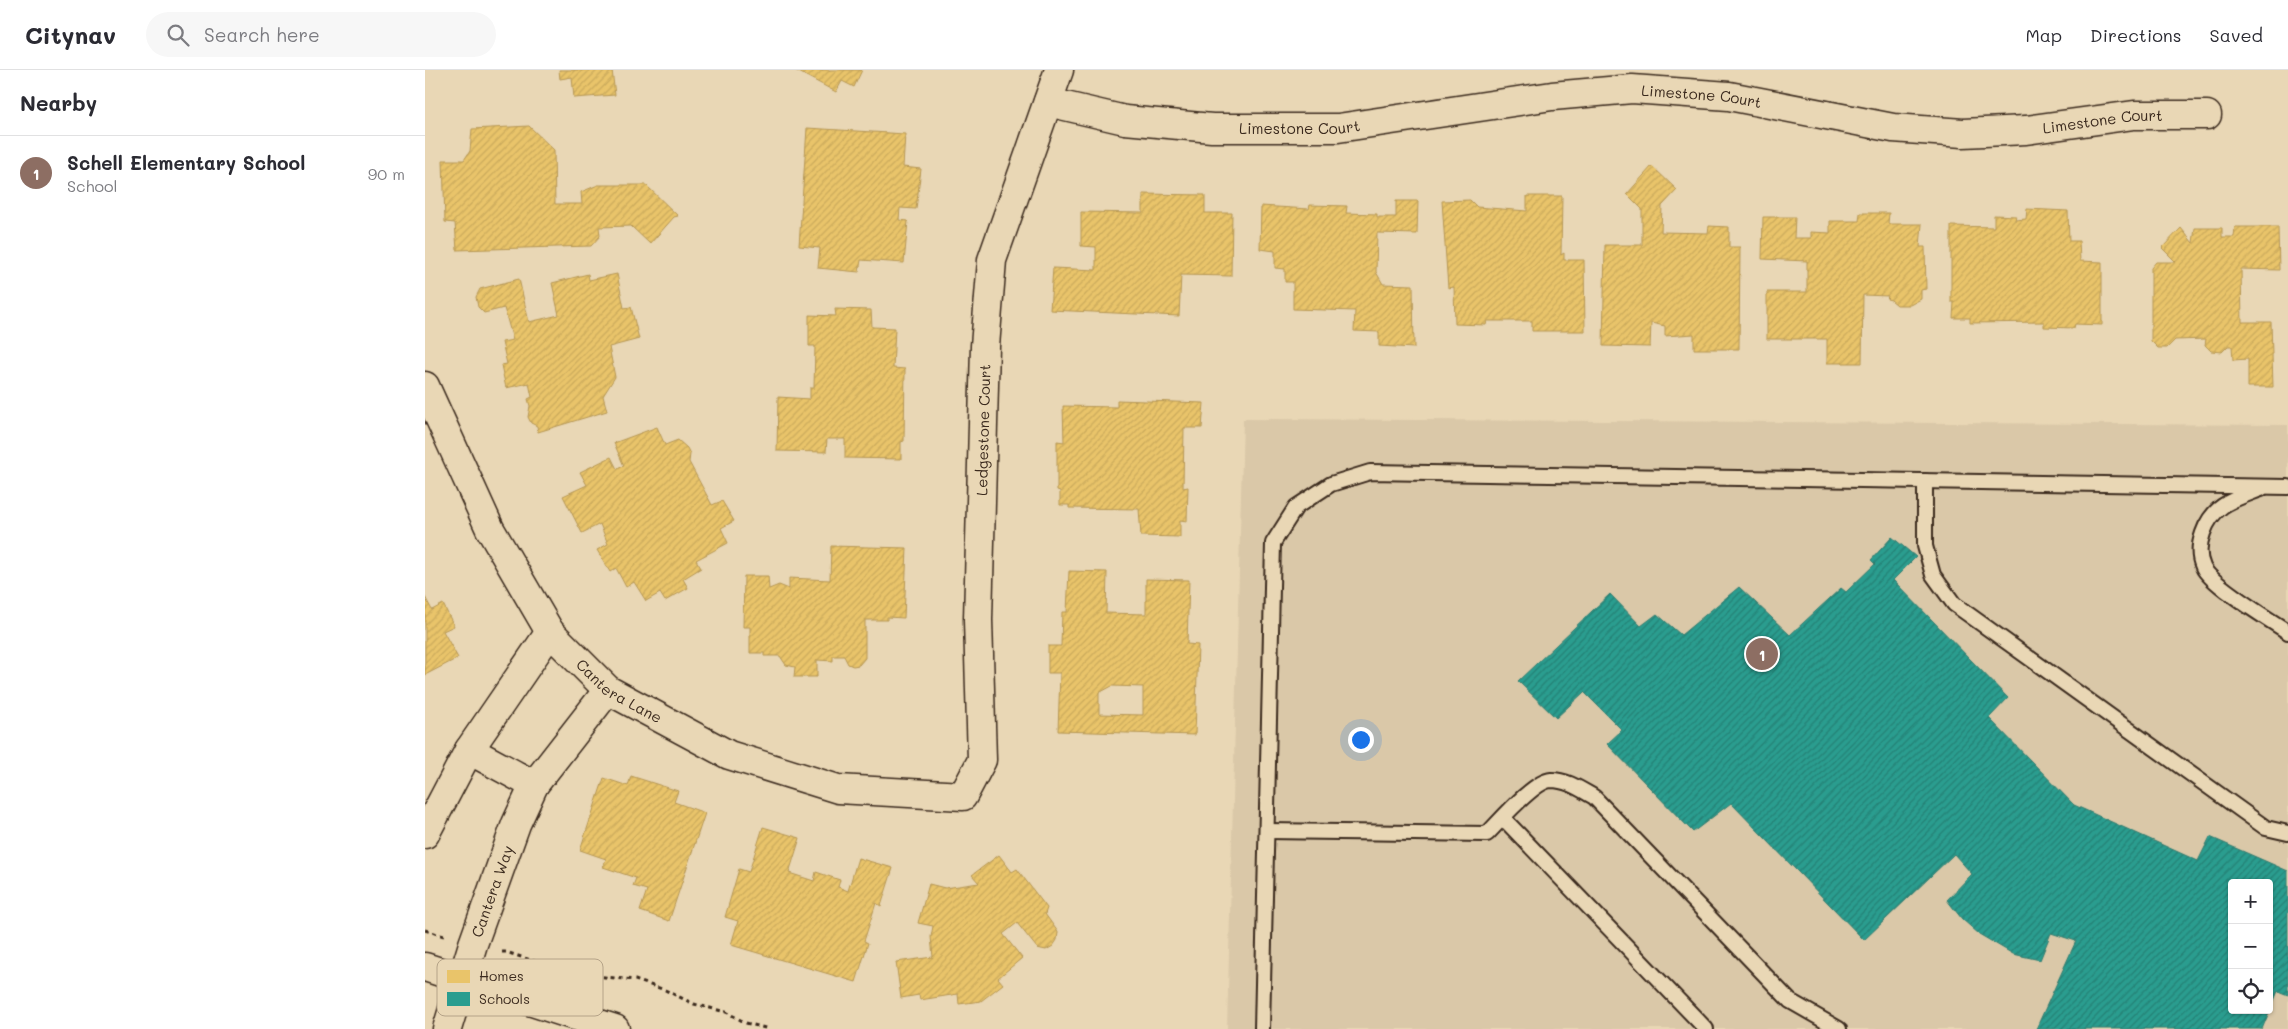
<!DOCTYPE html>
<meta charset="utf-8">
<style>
:root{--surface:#fff;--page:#f7f7f7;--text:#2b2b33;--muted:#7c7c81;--line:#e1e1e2;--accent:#7c3aed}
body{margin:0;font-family:Mali,sans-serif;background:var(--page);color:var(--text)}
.controls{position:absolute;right:15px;bottom:15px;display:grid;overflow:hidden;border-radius:5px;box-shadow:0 1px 4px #0004}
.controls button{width:45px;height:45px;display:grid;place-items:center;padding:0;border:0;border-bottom:1px solid var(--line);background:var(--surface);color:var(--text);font:25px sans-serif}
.you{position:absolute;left:935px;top:669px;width:18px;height:18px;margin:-12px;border:4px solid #fff;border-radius:50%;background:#1a73e8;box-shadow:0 0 0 8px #1a73e833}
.badge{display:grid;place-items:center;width:32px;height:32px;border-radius:50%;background:var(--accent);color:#fff;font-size:16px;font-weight:700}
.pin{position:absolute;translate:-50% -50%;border:2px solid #fff;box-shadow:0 1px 5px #0006}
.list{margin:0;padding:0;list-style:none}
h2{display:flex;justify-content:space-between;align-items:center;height:65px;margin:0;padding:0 20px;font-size:21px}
h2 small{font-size:16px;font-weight:400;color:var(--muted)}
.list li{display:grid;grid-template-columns:32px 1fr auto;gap:15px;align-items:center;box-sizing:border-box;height:75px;padding:0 20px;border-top:1px solid var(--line)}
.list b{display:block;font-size:19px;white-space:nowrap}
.list p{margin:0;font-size:16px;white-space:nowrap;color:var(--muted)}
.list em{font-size:16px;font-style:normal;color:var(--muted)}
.icon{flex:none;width:28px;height:28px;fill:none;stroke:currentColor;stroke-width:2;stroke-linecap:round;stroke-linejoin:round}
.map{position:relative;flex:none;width:1863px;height:959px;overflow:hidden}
header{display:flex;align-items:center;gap:30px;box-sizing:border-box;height:70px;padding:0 25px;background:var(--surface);border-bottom:1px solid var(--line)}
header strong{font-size:24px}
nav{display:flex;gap:28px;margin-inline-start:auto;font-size:18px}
.search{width:350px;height:45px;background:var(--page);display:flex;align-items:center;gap:12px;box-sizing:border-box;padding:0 18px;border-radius:28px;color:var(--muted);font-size:19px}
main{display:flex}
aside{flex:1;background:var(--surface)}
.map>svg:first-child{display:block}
</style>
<header>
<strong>Citynav</strong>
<div class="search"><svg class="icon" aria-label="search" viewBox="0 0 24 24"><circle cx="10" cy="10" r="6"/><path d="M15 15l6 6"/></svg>Search here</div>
<nav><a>Map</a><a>Directions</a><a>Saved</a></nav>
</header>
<main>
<aside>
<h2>Nearby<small></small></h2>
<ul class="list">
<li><span class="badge" style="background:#8d6e63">1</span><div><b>Schell Elementary School</b><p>School</p></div><em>90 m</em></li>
</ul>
</aside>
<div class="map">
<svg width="1863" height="959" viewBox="0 0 1863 959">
<defs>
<pattern id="homes-hatch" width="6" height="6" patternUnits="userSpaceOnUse" patternTransform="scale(1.25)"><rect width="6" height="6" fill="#e9c46a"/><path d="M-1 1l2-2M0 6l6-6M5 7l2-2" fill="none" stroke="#c9a95b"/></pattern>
<pattern id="schools-hatch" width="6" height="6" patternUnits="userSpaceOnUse" patternTransform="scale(1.25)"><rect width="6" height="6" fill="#2a9d8f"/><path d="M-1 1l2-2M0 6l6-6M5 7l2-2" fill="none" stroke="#258074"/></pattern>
</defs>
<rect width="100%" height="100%" fill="#e9d7b5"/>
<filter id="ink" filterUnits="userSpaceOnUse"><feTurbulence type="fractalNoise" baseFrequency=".02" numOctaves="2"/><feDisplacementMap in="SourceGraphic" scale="10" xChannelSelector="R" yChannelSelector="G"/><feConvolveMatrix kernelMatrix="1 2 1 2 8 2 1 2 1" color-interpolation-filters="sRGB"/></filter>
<g filter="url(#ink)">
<path fill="#dac8a8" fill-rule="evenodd" d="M818,349L1863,355V959H802ZM1807,813H1844V940H1807Z"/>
<g fill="url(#homes-hatch)" stroke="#b59653" fill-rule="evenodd">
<path d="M134,0H187L190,25L149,28L147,7L135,9Z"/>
<path d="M370,0H437L429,17L417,11L411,22Z"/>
<path d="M104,56L129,80L130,134H157L156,122L173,115H221L253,146L249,147L225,174L206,156L174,157L175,166L166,176L32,180L30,153L20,152L18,90H39L45,81L47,59Z"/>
<path d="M382,58L480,64L478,97L496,99L491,139L475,138L474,150L483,151L479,193L436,190L434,202L393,198L395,178L374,176Z"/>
<path d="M1227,96L1252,120L1237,136L1236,162L1283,163L1284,156L1304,157V177H1315L1314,279H1269V264L1240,266V256L1226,253L1225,277L1178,276L1180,175H1217V139L1202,124Z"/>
<path d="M718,124L780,125V143H807L806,206L756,205L754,246L625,240L628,198L671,200V177L656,176V142L718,143Z"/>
<path d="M1102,126H1137L1136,185L1139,183V190H1159L1160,261H1107V251H1062L1061,255L1030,254L1029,217L1023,218L1017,131L1045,130L1052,137L1102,141Z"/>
<path d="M971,131H993L992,164L952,163L951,202L958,214L988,215L989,278L954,276V262L929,261L930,241L868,239V212H860V199L850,198V181L835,179L836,136L884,139L885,135L922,136L921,143L952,144V147H971Z"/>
<path d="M1602,139L1643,141L1644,171H1654L1655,191L1677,192V255L1650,254L1649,258L1619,257V252L1545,253V248H1528L1529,232H1526V156L1569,157V145L1591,146L1590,150L1601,149Z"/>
<path d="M1435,143H1464L1463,154H1497L1495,177H1500L1501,219L1496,220V229L1485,235H1472L1466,230L1462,229L1463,226L1438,225L1437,293H1402V269H1342V222H1382V191L1337,189L1338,147H1370L1369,168H1386V162L1405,163V151H1434Z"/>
<path d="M1810,157H1853L1854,200L1816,199L1817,252H1846L1848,317H1823V289L1808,290L1807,276H1803L1797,282L1786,281L1780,275L1781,269L1750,270L1742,278H1733L1726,271V198L1731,192H1751L1737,178L1756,158L1768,173L1770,158H1797V167H1809Z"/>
<path d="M163,204L164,210L192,204L199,238L206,237L214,269L184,277L190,307L178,326L182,341L113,362L112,356L106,353L103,347L105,336L103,329L107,327L104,313L81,318L76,295L82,294L77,272L88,270L79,238L59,243L53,237L51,227L55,219L94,209L104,252L134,245L127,213Z"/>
<path d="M410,239L446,240L447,257L470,258L468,298L480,299L479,371L476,372V389L420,388V369H402L401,382L352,381L353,327L385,329V318H389L390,276H384V245L411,246Z"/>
<path d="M692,330L779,333L777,358H759L758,418L763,417L762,451L755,450V467L716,466L714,439L644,438V435H635V421L632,420V371L639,372L638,336L692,337Z"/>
<path d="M232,357L240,375L253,370L262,378L265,384L264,392L287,435L297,431L309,451L296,458L303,473L271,490L276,498L258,509L263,518L240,531L235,523L221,531L209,512L201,517L191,498L185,502L172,480L183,474L175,454L157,463L138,426L162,415L155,402L186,387L192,399L199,396L189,373Z"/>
<path d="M406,476L482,478L479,548L462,547V550H440V588L434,595L428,596L423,594L419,586H408V591L392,590V607H369L370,597L361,595L355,586H339V583H325V557H318L319,506H343L344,519L354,515L364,519V508L405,510Z"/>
<path d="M644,501L682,502L681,543L721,544V509L764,510L762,574L773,575L770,665L633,661L635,603H623V576H636L637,542H642ZM687,616L718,617V645L674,644V623Z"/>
<path d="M0,527L7,540L18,534L29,556L18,561L33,588L0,605Z"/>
<path d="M206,706L253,721L249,732L280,743L244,851L215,841L222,820L208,816L211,808L178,797L181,789L155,780L179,708L203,716Z"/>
<path d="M338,757L375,768L364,803L389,811L391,802L415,810L413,817L423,821L433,788L468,798L456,836L451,833L439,871L443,873L431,912L306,875L313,851L300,847L314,799L324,802Z"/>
<path d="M574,785L587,802L592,799L622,838L620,844L633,862L632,870L628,876L621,880L612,878L592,853L578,864L597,888L573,908L578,914L556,931L534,934L533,924L495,930L494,925L476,928L471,892L508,887L506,867L508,856L493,853L504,814L520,818L554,813L547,805Z"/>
</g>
<path fill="url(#schools-hatch)" stroke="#2f7a6d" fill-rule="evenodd" d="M1467,467L1491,487L1468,510L1583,628L1564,648L1649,735L1773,791L1785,767L1863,801V925L1853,921L1837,959H1611L1651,871L1626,863L1615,890L1588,884L1554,864L1537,849L1522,830L1547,804L1529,784L1439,870L1306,733L1268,762L1182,674L1197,660L1159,622L1131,648L1093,611L1185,524L1216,556L1232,544L1256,565L1314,517L1365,565L1416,518L1421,522L1450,494L1446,490ZM1807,813H1844V940H1807Z"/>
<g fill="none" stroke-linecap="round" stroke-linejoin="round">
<g stroke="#3b2a1e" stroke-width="18">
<g id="service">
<path d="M1500,411V476L1508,505L1529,534L1841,758L1863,763"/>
<path d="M1836,419C1810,429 1788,434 1778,463C1774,474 1773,486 1778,497C1785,514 1845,550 1863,562"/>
<path d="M1078,748L1281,959"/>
<path d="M842,761L1062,764C1075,751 1109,711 1126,710C1142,710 1155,719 1169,727L1365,931L1414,959"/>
<path d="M837,959L848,473L871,437L906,414L945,402L1863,417"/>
</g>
</g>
<g stroke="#3b2a1e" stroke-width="31">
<g id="minor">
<path id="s1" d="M623,32L700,50L787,58H913L1127,26L1207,19L1304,26L1468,58L1538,63L1601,60L1709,45H1782"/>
<path id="s2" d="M0,316L65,459L125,562L183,620L304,685L413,719L538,726L557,690L553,550L560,276L567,190L634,0"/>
<path d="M44,680L109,715"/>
<path d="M0,764L44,680L125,562"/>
<path id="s3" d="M22,959L48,874L91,754L109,715L183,620"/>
</g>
</g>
<g stroke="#3b2a1e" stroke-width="31">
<path id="secondary" d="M0,897L190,959"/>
</g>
<g stroke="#3b2a1e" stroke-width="3" stroke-dasharray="4 4" stroke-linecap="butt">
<path d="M0,860L19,866"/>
<path d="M77,882H81L130,898L169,906L210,910L240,920L269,934L301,942L321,953L344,959"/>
</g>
<use href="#service" stroke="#e9d7b5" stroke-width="14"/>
<use href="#minor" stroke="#e9d7b5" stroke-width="28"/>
<use href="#secondary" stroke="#e9d7b5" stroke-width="28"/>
</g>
</g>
<g text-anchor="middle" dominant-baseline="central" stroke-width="5" stroke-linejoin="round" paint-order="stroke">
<g font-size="15" fill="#3b2a1e" stroke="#e9d7b5">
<text stroke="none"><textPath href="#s1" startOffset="659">Limestone Court</textPath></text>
<text stroke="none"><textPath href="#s1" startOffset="1064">Limestone Court</textPath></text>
<text stroke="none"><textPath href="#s1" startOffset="254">Limestone Court</textPath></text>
<text stroke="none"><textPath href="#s2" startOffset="1106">Ledgestone Court</textPath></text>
<text stroke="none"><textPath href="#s2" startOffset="368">Cantera Lane</textPath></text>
<text stroke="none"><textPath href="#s3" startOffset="145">Cantera Way</textPath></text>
</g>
</g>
<rect x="12" y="889" width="166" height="57" rx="8" fill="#e9d7b5" stroke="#b5a388" stroke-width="1"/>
<rect x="22" y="900" width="23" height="13" fill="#e9c46a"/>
<rect x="22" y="922" width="23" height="14" fill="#2a9d8f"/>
<g font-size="14" fill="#3b2a1e">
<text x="54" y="911">Homes</text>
<text x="54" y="934">Schools</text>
</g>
</svg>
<div class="controls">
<button>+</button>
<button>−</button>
<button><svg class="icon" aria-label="locate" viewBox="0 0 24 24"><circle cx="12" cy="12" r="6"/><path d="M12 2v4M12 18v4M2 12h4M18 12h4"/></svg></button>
</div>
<div class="you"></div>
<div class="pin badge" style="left:1337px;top:584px;background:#8d6e63">1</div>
</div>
</main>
